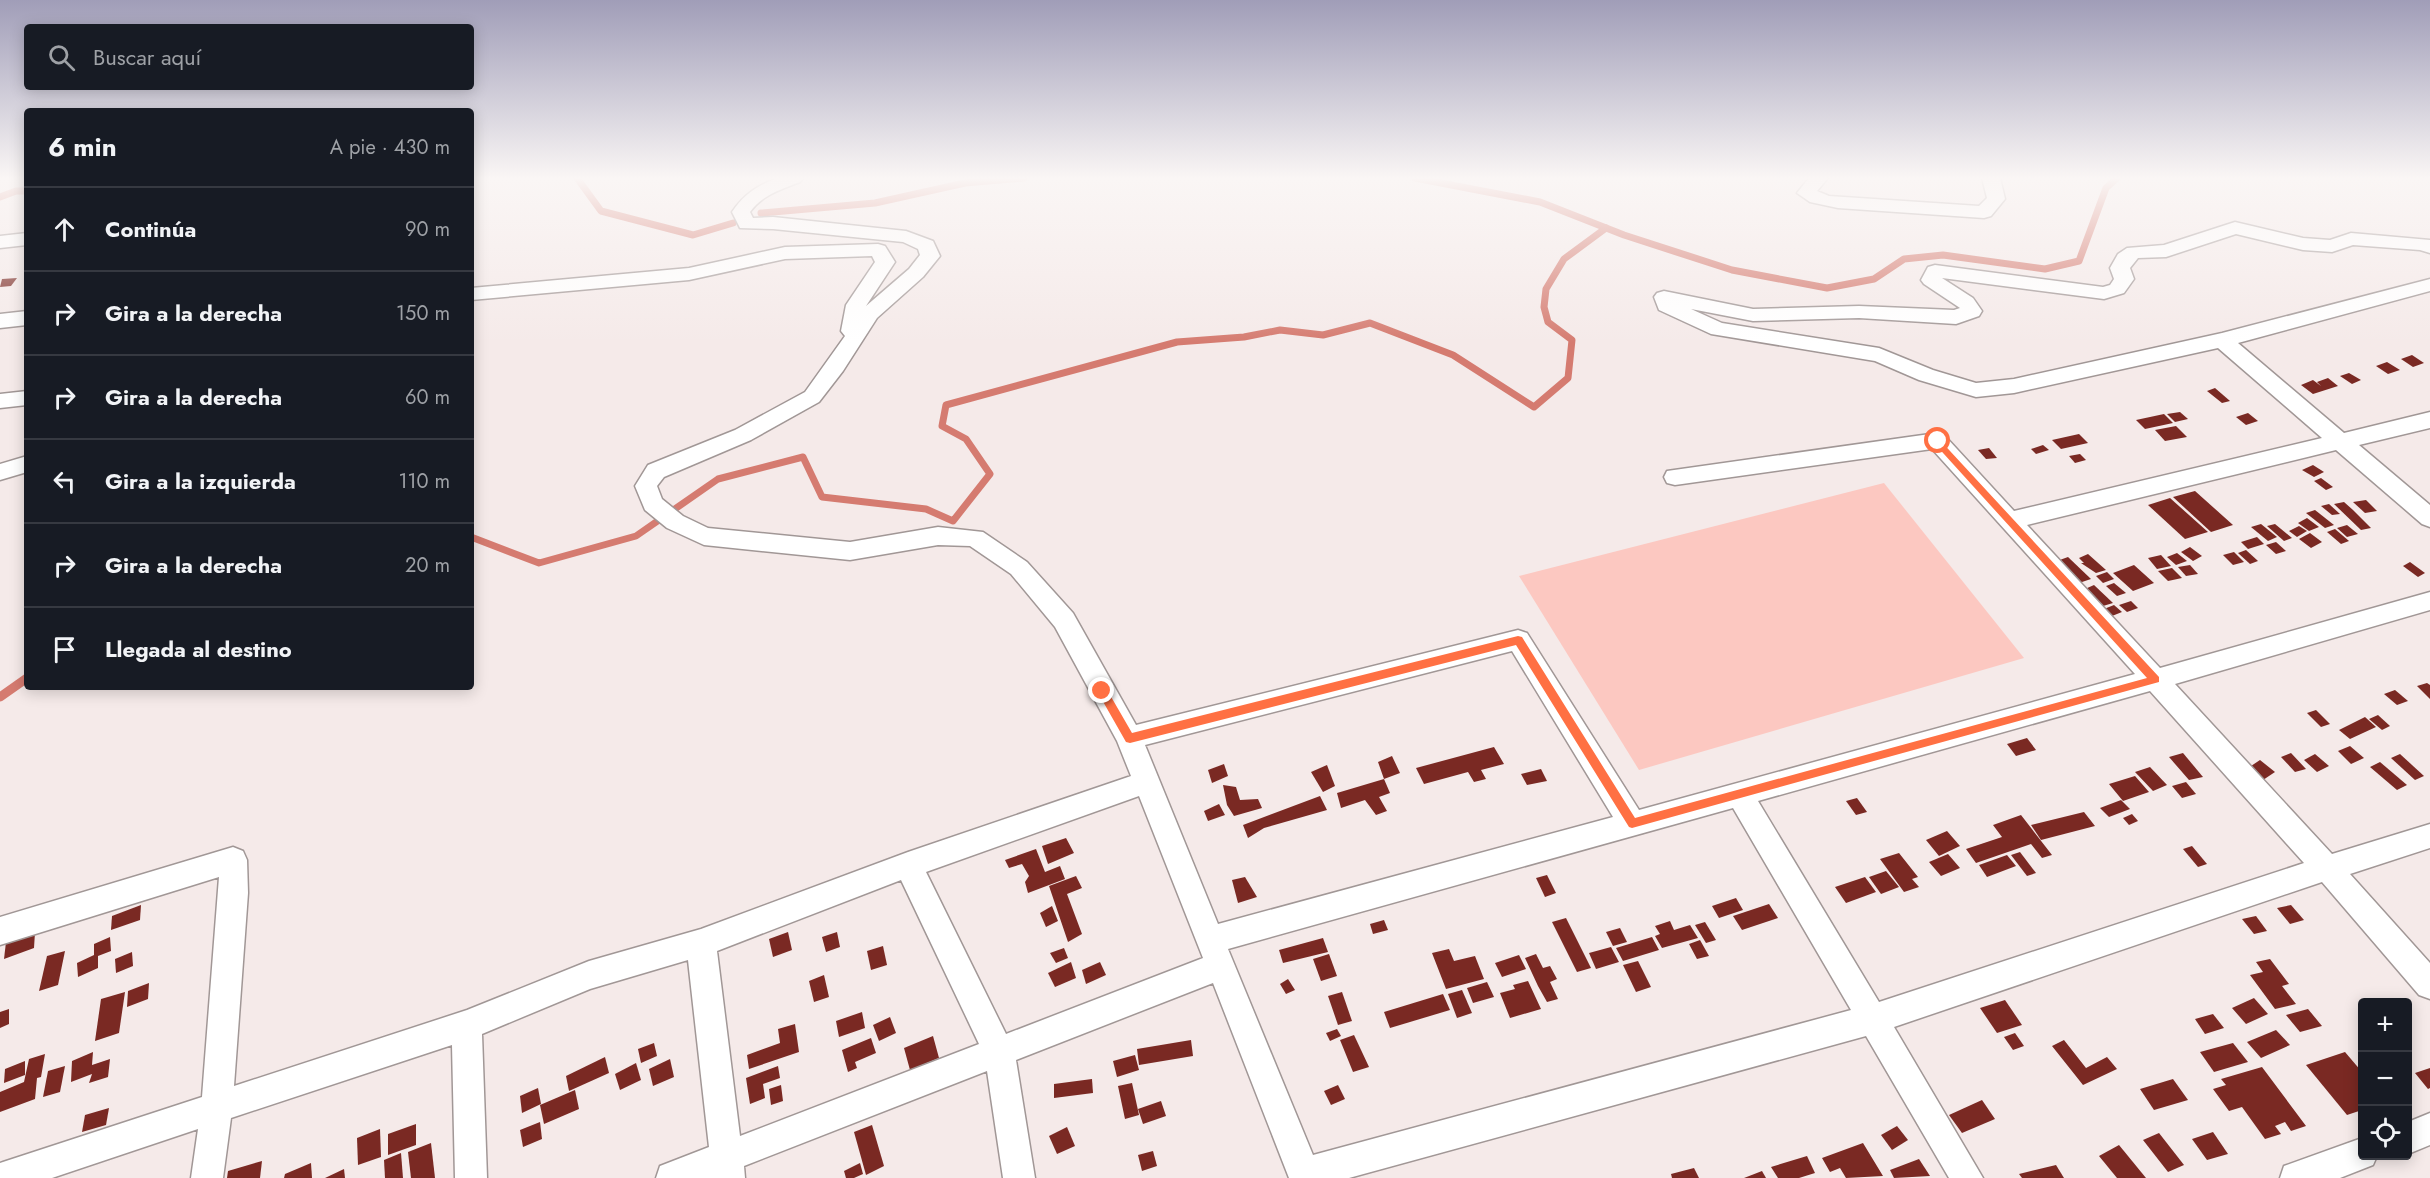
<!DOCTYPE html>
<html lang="es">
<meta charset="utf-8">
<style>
:root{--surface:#171b24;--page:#20242c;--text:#f1f3f6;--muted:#9ea1a6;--line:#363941}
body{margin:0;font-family:Jost,sans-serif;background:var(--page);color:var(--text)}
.controls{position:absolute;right:18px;bottom:18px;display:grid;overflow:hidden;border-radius:6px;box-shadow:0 3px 15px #0003}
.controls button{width:54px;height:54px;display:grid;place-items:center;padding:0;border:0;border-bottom:2px solid var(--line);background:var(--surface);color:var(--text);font:30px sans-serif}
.stop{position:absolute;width:18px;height:18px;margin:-14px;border:4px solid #ff7043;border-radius:50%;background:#fff}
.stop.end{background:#ff7043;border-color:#fff;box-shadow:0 2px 6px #0008}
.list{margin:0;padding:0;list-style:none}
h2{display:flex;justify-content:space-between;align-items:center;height:78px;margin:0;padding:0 24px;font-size:26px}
h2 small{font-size:20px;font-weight:400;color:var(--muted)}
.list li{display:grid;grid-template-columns:39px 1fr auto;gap:18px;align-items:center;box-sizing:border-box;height:84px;padding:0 24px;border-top:2px solid var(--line)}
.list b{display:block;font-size:22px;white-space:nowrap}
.list em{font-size:20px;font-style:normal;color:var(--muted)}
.icon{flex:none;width:33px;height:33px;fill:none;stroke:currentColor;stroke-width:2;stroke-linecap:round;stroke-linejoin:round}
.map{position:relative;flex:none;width:2430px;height:1178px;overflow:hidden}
.search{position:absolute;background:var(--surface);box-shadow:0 3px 15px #0003;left:24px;top:24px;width:450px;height:66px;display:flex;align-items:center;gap:15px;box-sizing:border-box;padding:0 21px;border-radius:6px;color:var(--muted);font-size:22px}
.panel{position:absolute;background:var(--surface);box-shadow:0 3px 15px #0003;left:24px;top:108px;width:450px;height:582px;border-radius:6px}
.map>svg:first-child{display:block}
</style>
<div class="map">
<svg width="2430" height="1178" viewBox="0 0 2430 1178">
<rect width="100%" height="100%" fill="#f5eae9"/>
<path fill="#fcc8c1" d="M1884,483L2024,658L1639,770L1519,576Z"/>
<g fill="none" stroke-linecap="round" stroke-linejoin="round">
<g stroke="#d57b70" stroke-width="7">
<path d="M577,178L601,211L693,235L733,223"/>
<path d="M1415,178L1540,202L1624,235L1732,270L1827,288L1874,279L1904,259L1943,255L2045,269L2079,261L2106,188L2117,178"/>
<path d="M0,197L16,191H27"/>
<path d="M761,213L875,203L965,183L1024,178"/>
<path d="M471,537L539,563L636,536L718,479L803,457L822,497L926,509L953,521L990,474L966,439L942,426L946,405L1177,342L1244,337L1280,330L1323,335L1370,323L1453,355L1534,407L1568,378L1572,340L1548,322L1544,307L1546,289L1564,259L1606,228"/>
</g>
<path stroke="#d57b70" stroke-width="9" d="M0,697L27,678"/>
</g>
<g fill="#7a2923">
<path d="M17,278L11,286L0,287L2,279Z"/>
<path d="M2412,355L2424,363L2413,367L2401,359Z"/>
<path d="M2387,362L2400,370L2388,374L2376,366Z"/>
<path d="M2349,373L2361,380L2352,384L2340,376Z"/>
<path d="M2328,378L2338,386L2313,394L2301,385L2313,380L2321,386L2317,382Z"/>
<path d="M2215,388L2230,401L2222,403L2207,391Z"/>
<path d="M2180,412L2188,419L2175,422L2167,414Z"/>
<path d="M2248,413L2258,421L2246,425L2236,417Z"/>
<path d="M2164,414L2173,423L2145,429L2136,420Z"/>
<path d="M2176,426L2187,437L2165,441L2155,430Z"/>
<path d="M2079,434L2088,443L2061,449L2052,440Z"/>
<path d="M2043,445L2049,450L2036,454L2031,449Z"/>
<path d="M1989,448L1997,458L1986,459L1978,450Z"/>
<path d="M2080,454L2086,460L2075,463L2069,456Z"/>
<path d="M2313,465L2324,472L2314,477L2302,470Z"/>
<path d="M2321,478L2333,487L2326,490L2314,481Z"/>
<path d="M2195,491L2233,525L2211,532L2173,497Z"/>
<path d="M2170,498L2208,532L2185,539L2148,505Z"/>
<path d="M2366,500L2377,511L2365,513L2353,502Z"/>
<path d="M2344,502L2353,510L2371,528L2361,530L2334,504Z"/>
<path d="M2329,504L2340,514L2332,515L2321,506Z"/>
<path d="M2315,510L2334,525L2325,528L2306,513Z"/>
<path d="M2307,518L2319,527L2309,531L2298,523Z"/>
<path d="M2261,524L2277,537L2268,541L2251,527Z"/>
<path d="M2275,524L2292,538L2284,541L2267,526Z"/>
<path d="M2347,525L2358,534L2347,537L2337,528Z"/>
<path d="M2299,526L2307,531L2297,537L2289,531Z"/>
<path d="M2335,529L2349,541L2341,544L2327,532Z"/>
<path d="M2310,533L2322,542L2311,548L2299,539Z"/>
<path d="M2257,537L2264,544L2248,549L2241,542Z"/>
<path d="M2276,542L2286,551L2276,554L2266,545Z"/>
<path d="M2190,547L2202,556L2193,561L2181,552Z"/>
<path d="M2246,550L2258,561L2250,564L2238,553Z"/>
<path d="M2234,552L2244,562L2233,565L2223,555Z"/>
<path d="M2177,553L2187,561L2176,565L2167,557Z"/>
<path d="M2088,554L2106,570L2096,573L2081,563H2084L2079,558Z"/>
<path d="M2161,555L2171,566L2157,569L2148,558Z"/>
<path d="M2068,557L2091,579L2079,583L2057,561Z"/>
<path d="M2410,562L2425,573L2418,577L2403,566Z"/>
<path d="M2134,565L2154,583L2133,591L2113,573Z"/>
<path d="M2190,565L2198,574L2186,576L2178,567Z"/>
<path d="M2172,568L2182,578L2168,581L2158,571Z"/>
<path d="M2107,572L2114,579L2103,583L2096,576Z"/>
<path d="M2114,583L2126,593L2117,596L2106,586Z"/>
<path d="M2094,585L2113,603L2103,606L2085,589Z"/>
<path d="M2131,601L2138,608L2127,612L2119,605Z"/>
<path d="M2114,605L2122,612L2112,616L2104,609Z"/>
<path d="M2427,683L2430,685V699L2417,686Z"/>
<path d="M2395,690L2408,701L2397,705L2384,694Z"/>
<path d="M2316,710L2330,724L2321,727L2307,713Z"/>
<path d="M2378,715L2390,726L2382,730L2369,719Z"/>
<path d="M2365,717L2376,727L2350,739L2339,730Z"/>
<path d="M2027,738L2036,750L2016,756L2007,744Z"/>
<path d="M2350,746L2364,758L2351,764L2338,751Z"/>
<path d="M1494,747L1504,764L1481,770L1486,779L1474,782L1468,772L1424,784L1416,768Z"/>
<path d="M2183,753L2203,777L2189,780L2169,757Z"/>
<path d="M2291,753L2306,769L2295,772L2281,757Z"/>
<path d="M2315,754L2329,766L2317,772L2304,760Z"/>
<path d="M2400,754L2424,776L2415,780L2391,758Z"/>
<path d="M1392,756L1400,773L1384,779L1390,793L1379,797L1387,811L1376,815L1365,800L1341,808L1337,793L1384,779L1378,762Z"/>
<path d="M2260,760L2275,772L2263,780L2248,768Z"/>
<path d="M2380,762L2407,785L2397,790L2370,767Z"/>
<path d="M1224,764L1228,776L1212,783L1208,770Z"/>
<path d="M1327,765L1335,786L1323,792L1311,772Z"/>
<path d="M2150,767L2167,785L2153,791L2135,772Z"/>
<path d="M1541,769L1547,781L1527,785L1521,774Z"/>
<path d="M2135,776L2149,792L2123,801L2109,784Z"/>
<path d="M2186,782L2196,794L2182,798L2172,786Z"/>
<path d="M1223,785L1236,787L1240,800L1258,799L1262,808L1234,816L1227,805Z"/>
<path d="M1320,796L1327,810L1264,828L1248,838L1243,825Z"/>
<path d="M1857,798L1867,812L1856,815L1846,801Z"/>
<path d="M2121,800L2130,809L2109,817L2100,808Z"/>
<path d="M1219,804L1225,815L1208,821L1204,811Z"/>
<path d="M2084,812L2095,826L2041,840L2031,825Z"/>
<path d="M2132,814L2138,821L2129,825L2123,818Z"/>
<path d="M2021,815L2052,855L2042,858L2031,844L1976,863L1966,849L2002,837L1993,825Z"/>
<path d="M1947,831L1960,846L1939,856L1926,840Z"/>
<path d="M1066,838L1074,853L1048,864L1042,846Z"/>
<path d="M2192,846L2207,864L2198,867L2183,849Z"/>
<path d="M1036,849L1045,872L1060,866L1065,879L1028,893L1025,882L1029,876L1022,864L1009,868L1005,860Z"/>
<path d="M2020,852L2036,873L2027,876L2011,855Z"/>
<path d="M1899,853L1918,877L1912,879L1919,887L1904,892L1880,859Z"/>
<path d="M1948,854L1960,868L1941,876L1929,862Z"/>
<path d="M2007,855L2016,866L1987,877L1979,865Z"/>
<path d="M1886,871L1899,887L1881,894L1869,877Z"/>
<path d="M1547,875L1556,893L1545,897L1536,878Z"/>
<path d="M1076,876L1082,888L1067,894L1082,934L1068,942L1049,886Z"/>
<path d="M1245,877L1257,897L1238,903L1232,880Z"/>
<path d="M1865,877L1876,892L1846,903L1835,887Z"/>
<path d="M1736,898L1743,910L1719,918L1712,906Z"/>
<path d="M1769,904L1778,918L1742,930L1733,916Z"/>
<path d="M141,905L140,920L111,930L112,916Z"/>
<path d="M2291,905L2304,920L2290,924L2277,908Z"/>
<path d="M1052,906L1058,921L1046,927L1040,913Z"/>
<path d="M2256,916L2267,931L2254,934L2242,919Z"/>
<path d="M1566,918L1591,968L1577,972L1552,922Z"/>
<path d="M1384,920L1388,930L1373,934L1370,924Z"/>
<path d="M1670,921L1674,930L1690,925L1698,938L1662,948L1655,936L1660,934L1655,926Z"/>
<path d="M1705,922L1716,940L1706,943L1695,925Z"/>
<path d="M1620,928L1627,942L1613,946L1606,932Z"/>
<path d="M35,932L34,948L4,959L6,942Z"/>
<path d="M788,932L792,950L773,957L769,939Z"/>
<path d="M837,932L840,947L826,952L822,937Z"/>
<path d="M110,937L111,951L98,956V968L78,977L77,963L94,955V944Z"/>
<path d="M1652,937L1659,950L1623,961L1616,948Z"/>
<path d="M1323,938L1328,952L1283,963L1279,950Z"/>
<path d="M1700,940L1709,956L1697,959L1689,944Z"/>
<path d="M883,946L887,965L871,970L867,951Z"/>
<path d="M1611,947L1619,962L1596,969L1589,953Z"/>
<path d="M1064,948L1068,958L1056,963L1050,953Z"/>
<path d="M1449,949L1454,961L1475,956L1484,979L1446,989L1432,953Z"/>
<path d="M65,951L58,985L39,991L47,956Z"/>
<path d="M132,952L133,966L116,973L115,959Z"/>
<path d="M1329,954L1337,976L1321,981L1313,959Z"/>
<path d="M1536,954L1543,968L1550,966L1557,979L1550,982L1558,999L1547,1002L1538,986L1525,958Z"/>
<path d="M1519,955L1526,969L1502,977L1495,963Z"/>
<path d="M2270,959L2289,984L2282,986L2296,1004L2275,1009L2250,975L2263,972L2256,962Z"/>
<path d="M1638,961L1651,987L1636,992L1623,965Z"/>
<path d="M1071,962L1076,978L1055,987L1048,973Z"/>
<path d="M1100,962L1106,975L1086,984L1082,970Z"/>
<path d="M824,975L829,997L814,1002L809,981Z"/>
<path d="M1288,979L1295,990L1286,994L1280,984Z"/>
<path d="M1528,981L1541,1009L1510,1018L1500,993L1515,989L1513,985Z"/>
<path d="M1487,982L1494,997L1473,1003L1467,988Z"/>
<path d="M149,983L148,999L127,1007L128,991Z"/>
<path d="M1462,990L1472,1013L1457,1018L1448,994Z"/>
<path d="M125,992L119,1033L95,1041L101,999Z"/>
<path d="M1342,992L1352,1021L1338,1025L1328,996Z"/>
<path d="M1443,994L1450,1010L1390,1028L1384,1012Z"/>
<path d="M2254,998L2268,1014L2246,1024L2232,1008Z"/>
<path d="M2005,1000L2022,1025L1997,1033L1980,1008Z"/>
<path d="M9,1009V1024L0,1028V1012Z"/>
<path d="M2308,1009L2322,1026L2300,1032L2286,1015Z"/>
<path d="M862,1012L865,1028L839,1037L836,1021Z"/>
<path d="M2213,1014L2224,1028L2205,1034L2195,1019Z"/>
<path d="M890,1017L896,1033L879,1041L873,1025Z"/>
<path d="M795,1024L799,1052L749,1069L747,1055L780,1043L778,1029Z"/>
<path d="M1337,1029L1341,1036L1330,1041L1326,1033Z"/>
<path d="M2276,1030L2290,1045L2261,1058L2247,1042Z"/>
<path d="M2015,1033L2024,1046L2013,1050L2004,1037Z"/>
<path d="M1354,1035L1369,1067L1353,1072L1340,1040Z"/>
<path d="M933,1036L939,1058L910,1070L904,1048Z"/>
<path d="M871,1038L876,1053L855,1062L857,1068L848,1072L842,1050Z"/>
<path d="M1191,1040L1193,1056L1139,1065L1137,1049Z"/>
<path d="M2064,1040L2086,1068L2107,1057L2117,1069L2083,1085L2052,1046Z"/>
<path d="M654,1043L657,1056L641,1063L638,1049Z"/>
<path d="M2233,1043L2248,1062L2214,1072L2200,1052Z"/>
<path d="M93,1052L92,1065L110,1059L108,1077L89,1083L92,1074L71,1082L72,1061Z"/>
<path d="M2345,1052L2362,1072V1110L2347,1115L2306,1065Z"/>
<path d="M45,1054L41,1077L37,1078L35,1099L0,1112V1092L24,1082L29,1059Z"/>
<path d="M1135,1055L1139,1070L1117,1077L1113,1061Z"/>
<path d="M605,1057L609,1073L569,1091L566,1076Z"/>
<path d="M670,1059L674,1077L653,1086L649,1069Z"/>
<path d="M25,1061V1075L4,1083L5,1069Z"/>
<path d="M636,1063L641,1080L620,1090L615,1074Z"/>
<path d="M65,1066L60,1092L43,1097L48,1071Z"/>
<path d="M778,1066L780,1078L763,1084L765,1098L750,1104L746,1078Z"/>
<path d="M2262,1067L2306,1126L2291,1131L2285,1122L2275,1126L2281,1134L2265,1139L2242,1107L2229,1111L2213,1089L2226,1085L2221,1079Z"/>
<path d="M2430,1068V1088L2428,1089L2415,1073Z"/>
<path d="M1092,1079L1093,1093L1054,1098V1084Z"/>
<path d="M2173,1079L2188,1100L2154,1110L2140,1089Z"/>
<path d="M1132,1083L1139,1115L1125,1119L1118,1086Z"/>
<path d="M781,1085L783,1101L771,1105L769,1089Z"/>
<path d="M1338,1085L1345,1099L1331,1105L1324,1091Z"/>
<path d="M538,1088L541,1104L522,1113L520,1096Z"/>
<path d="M575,1090L579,1109L544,1124L540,1105Z"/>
<path d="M1982,1100L1995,1119L1962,1133L1949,1115Z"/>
<path d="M1161,1101L1166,1116L1143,1124L1138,1109Z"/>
<path d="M109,1108L106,1125L82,1132L85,1115Z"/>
<path d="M540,1122L542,1139L523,1147L520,1130Z"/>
<path d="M416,1124V1145L388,1155V1134Z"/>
<path d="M872,1125L884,1166L866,1175L854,1132Z"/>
<path d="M1897,1126L1908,1140L1892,1150L1881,1135Z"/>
<path d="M1067,1127L1075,1146L1057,1154L1049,1136Z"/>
<path d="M380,1129L381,1157L358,1165L357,1138Z"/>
<path d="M2213,1132L2228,1154L2207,1160L2192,1139Z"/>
<path d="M2159,1133L2184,1165L2168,1172L2143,1140Z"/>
<path d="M431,1143L435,1178H411L408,1152Z"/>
<path d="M1863,1143L1883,1176L1846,1178L1840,1168L1830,1172L1822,1158Z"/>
<path d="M2119,1145L2146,1178H2117L2099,1156Z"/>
<path d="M1153,1151L1157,1166L1142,1171L1138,1155Z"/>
<path d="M401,1153L403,1178H385L384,1160Z"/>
<path d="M1807,1156L1815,1173L1799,1178H1778L1771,1167Z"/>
<path d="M1919,1159L1930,1176L1894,1178L1890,1170Z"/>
<path d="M262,1161L260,1178H227L228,1171Z"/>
<path d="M311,1163L312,1178H284L285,1174Z"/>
<path d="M860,1163L863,1174L854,1178H846L844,1171Z"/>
<path d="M2056,1165L2064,1178H2022L2019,1174Z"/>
<path d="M1694,1168L1699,1178H1672L1671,1174Z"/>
<path d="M344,1169L345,1178H325Z"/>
<path d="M1762,1171L1766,1178H1744Z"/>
</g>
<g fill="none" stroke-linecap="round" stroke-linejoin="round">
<g stroke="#a19796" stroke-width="3">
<g id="street">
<path d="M778,178H803L800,182C782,189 762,195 750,212L753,218L773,217L906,231L933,241L940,256L923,277L877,318L843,371L819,402L751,440L664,477L657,486L662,499L683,516L708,528L850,542L938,527L983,532L1027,562L1073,613L1136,725L1518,630L1527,633L1639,810L2135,674L1932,449L1675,485L1667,483L1664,477L1667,471L1937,433L1945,436L2014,511L2322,438L2218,348L2014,393L1976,397L1919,380L1875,361L1711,334L1659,310L1654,297L1657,293L1664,291L1753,309L1859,306L1954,310L1960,308L1924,284L1921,280L1928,267L1935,265L2103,287L2110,285L2114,279L2110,268L2118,254L2127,248L2164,245L2235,222L2303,238L2330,240L2351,233L2430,240V253L2420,250L2353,245L2332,252L2303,250L2236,234L2166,257L2138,258L2130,268L2134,279L2124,293L2104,299L1942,278L1973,298L1982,311L1979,316L1956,324L1859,318L1753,321L1691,309L1722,323L1879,348L1933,370L1976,383L2014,379L2222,333L2430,279V291L2238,343L2344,433L2430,412V428L2359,445L2430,505V527L2422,524L2336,450L2027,525L2160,668L2430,592V610L2175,684L2332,854L2430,824V848L2350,874L2430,963V999L2419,995L2322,882L1894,1027L1983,1178H1949L1866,1036L1349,1178H1289L1213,983L1016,1060L1035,1178H1003L987,1071L744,1166L745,1178H656L660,1166L709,1147L688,960L590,989L482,1034L487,1178H455L452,1045L231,1118L223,1178H191L198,1129L52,1178H0V1163L3,1162L202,1097L219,877L0,945V917L233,847L243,851L247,860L248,893L234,1086L467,1010L589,961L701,929L908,852L1131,776L1117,741L1055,627L1011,574L970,546L938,545L850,560L704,545L667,528L645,510L635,486L648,465L735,430L805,392L845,336L841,331L846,305L875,262L872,256L785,259L689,280L471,300V288L689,268L785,247L878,244L885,246L895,262L866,306L909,269L920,255L918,249L903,242L773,229L740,228L732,212C744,194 758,185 778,178ZM1512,651L1613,817L1218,924L1145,745ZM2150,691L2304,863L1879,1002L1758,801ZM1139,796L1203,958L1006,1034L926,872ZM1733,808L1851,1010L1313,1155L1228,949ZM901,880L979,1044L740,1136L717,951Z"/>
<path d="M1809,178H1828L1817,191L1829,196L1979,206L1987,198L1982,178H2000L2005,199L1991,216L1984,218L1838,208L1810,202L1797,193Z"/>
<path d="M27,233V245L0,248V236Z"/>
<path d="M27,311V325L0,328V314Z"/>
<path d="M27,391V405L0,408V394Z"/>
<path d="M27,456V472L0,480V464Z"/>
<path d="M2430,1113V1145L2408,1154V1122Z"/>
<path d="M2362,1138V1156H2377L2373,1165L2340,1178H2280L2284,1166Z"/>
</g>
</g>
<use href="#street" fill="#fff" fill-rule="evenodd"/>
</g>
<linearGradient id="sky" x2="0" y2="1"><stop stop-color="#a09db8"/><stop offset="0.52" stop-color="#faf6f5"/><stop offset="1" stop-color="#faf6f5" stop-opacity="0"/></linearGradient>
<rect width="2430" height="343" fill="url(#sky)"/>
<path fill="#ff7043" d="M1938,438L2159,677V682L1632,828L1629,827L1516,645L1130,743L1126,742L1097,691L1099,688H1106L1132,733L1518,636L1522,637L1635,818L2147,678L1934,443V439Z"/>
</svg>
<div class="controls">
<button>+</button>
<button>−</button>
<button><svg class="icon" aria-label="locate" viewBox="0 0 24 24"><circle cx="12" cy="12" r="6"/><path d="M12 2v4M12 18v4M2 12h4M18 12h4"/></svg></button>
</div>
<div class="stop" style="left:1938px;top:441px"></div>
<div class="stop end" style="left:1102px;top:691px"></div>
<div class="search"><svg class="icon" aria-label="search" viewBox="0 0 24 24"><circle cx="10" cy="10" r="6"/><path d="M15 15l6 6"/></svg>Buscar aquí</div>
<section class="panel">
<h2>6 min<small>A pie · 430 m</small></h2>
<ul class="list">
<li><svg class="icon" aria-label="ahead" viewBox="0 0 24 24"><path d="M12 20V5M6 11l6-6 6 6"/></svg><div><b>Continúa</b></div><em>90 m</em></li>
<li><svg class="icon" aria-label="right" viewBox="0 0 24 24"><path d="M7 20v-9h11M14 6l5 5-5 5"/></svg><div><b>Gira a la derecha</b></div><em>150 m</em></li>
<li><svg class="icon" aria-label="right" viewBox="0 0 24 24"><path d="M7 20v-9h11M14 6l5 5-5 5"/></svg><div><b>Gira a la derecha</b></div><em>60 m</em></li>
<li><svg class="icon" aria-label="left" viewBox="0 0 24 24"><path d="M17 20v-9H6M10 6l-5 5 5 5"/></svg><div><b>Gira a la izquierda</b></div><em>110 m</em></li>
<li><svg class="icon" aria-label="right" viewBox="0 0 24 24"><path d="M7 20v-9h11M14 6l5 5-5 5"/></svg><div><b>Gira a la derecha</b></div><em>20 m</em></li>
<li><svg class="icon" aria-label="arrive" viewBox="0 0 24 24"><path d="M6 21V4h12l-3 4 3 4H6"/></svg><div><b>Llegada al destino</b></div></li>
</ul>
</section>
</div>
